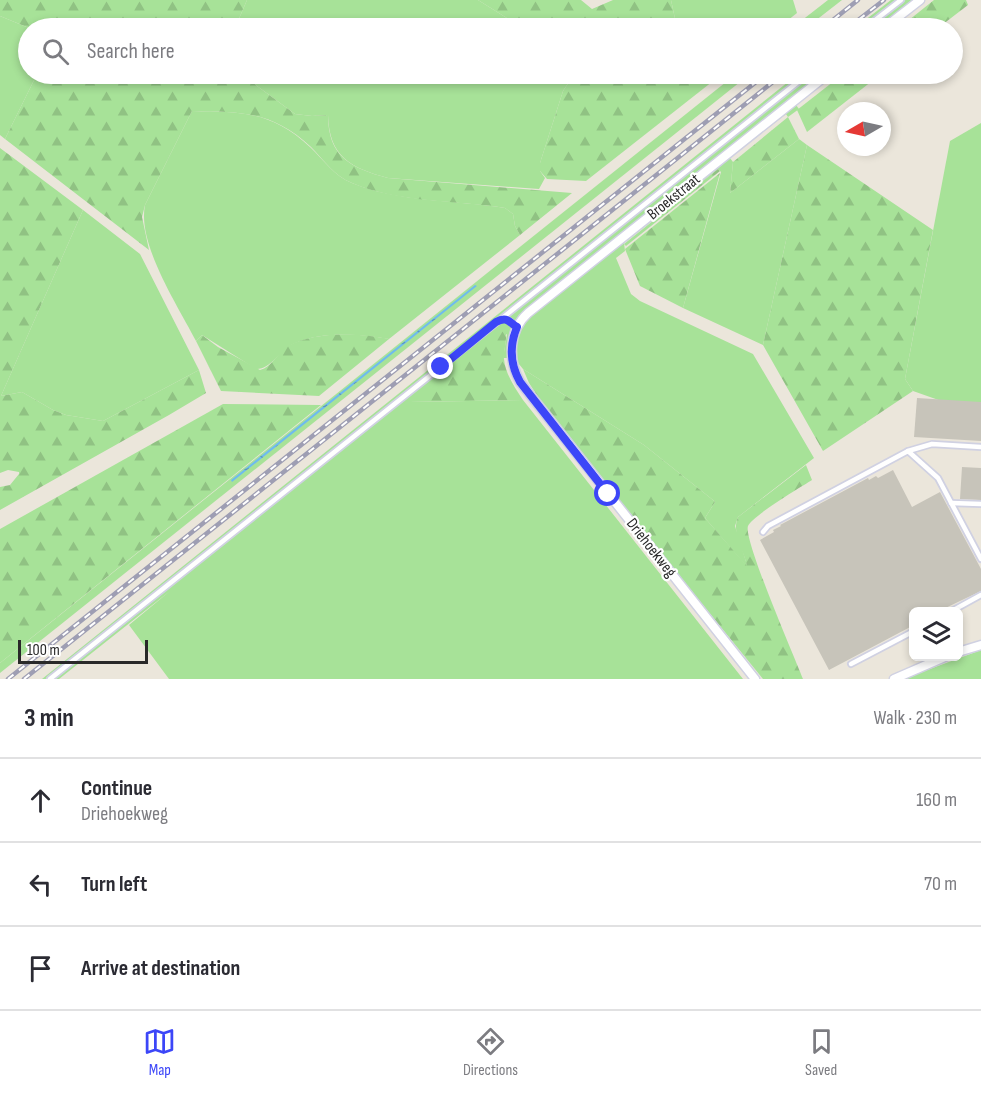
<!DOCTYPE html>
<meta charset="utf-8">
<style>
:root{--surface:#fff;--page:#f2f2f3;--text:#2b2b33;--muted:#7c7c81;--line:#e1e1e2;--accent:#3c46f8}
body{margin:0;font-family:"Sofia Sans Condensed",sans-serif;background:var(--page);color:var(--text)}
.controls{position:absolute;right:18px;bottom:18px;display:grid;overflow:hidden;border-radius:9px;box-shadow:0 3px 9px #0003}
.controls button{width:54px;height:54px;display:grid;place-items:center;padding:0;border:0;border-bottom:2px solid var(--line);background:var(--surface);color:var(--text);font:30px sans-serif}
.compass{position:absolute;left:837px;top:102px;width:54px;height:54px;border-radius:50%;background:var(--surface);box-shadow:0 3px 9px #0003;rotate:261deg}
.scale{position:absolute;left:18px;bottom:15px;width:130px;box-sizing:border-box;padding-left:6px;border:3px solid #292929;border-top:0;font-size:16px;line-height:21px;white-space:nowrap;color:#292929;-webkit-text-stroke:4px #fff;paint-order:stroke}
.stop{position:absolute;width:18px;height:18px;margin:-14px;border:4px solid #3c46f8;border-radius:50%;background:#fff}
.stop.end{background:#3c46f8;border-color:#fff;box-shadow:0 2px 6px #0008}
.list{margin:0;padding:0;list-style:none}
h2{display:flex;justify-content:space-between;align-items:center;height:78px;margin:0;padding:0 24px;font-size:26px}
h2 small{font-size:20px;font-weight:400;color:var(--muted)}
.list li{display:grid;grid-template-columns:39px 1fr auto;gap:18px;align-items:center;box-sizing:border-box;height:84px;padding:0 24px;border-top:2px solid var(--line)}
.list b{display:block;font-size:22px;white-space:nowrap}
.list p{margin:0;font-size:20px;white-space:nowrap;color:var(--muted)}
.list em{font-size:20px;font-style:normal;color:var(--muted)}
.icon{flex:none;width:33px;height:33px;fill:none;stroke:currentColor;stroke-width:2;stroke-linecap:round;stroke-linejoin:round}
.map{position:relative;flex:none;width:981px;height:679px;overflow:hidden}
.search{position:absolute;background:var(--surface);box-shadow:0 3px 9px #0003;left:18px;right:18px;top:18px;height:66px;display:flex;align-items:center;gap:15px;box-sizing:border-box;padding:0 21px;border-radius:33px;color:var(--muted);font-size:22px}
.sheet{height:330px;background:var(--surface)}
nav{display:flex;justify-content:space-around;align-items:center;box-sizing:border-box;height:84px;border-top:2px solid var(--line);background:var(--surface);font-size:16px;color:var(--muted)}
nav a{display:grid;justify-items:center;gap:3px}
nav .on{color:var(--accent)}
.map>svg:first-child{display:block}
</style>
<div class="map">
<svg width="981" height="679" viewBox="0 0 981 679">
<defs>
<pattern id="forest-firs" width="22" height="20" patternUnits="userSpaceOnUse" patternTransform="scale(1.5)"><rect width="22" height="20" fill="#a7e298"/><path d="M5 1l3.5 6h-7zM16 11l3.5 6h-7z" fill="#90c283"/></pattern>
<pattern id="water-ripples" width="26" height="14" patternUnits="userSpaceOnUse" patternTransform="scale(1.5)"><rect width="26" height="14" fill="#6fbbed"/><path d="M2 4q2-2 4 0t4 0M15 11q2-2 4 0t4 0" fill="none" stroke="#5b98c0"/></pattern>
</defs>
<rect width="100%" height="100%" fill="#ebe6db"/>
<g fill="#a7e298">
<path d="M247,0H478L523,28H235Z"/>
<path d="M671,0H793L797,13L778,28H677Z"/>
<path d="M828,0H842L806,28H792Z"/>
<path d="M891,0H917L882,28H855Z"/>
<path d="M0,16L29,28L28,74H37L5,139L0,135Z"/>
<path d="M241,74H582L569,82L563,91L540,163V171L545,178L539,189L388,178C351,168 329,157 328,115L312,116L295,114Z"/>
<path d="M736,74H750L0,673V663Z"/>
<path d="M798,74H825L526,312L510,358H503L507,334L411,402L523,400L743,679H169L129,625L170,591L59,679H42Z"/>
<path d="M831,74H835L796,105L799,109L788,117L786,114L730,158L733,162L730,193L799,139L807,145L763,345L683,308L721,172L718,169L624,243L625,251L616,258L631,294L640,301L753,354L814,458L738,517L735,526L748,568L705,518L715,502L713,500L644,445L523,369L514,358L515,343L522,322Z"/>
<path d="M192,111C242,112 271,111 310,147C324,160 334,176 352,183C397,202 457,200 505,208L513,214L515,226L520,235L389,339C361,334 320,331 293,344C280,350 270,370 256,369L202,335L196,341C178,306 137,244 145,205Z"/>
<path d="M981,123V415L913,391L905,379L950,141Z"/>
<path d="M83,210L140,254L199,370L103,421L66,415L53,410L22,392L1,396Z"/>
<path d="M981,650V679H903Z"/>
</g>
<g fill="url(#forest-firs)">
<path d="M0,0H247L235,28H29L0,16Z"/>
<path d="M478,0H581L592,9L613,0H671L677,28H523Z"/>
<path d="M934,0H966L968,5L938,28H899Z"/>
<path d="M37,74H241L295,114L312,116L328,115C328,157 351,168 388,178L572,193L520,235L515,226L513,214L505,208C456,200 398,203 352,183C334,176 324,160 311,147C272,111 241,112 192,111L145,205L142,217L149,250L5,139Z"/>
<path d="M582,74H722L586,181L547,179L540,171V163L563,91L569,82Z"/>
<path d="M843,74H881L807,132L797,110Z"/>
<path d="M788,117L799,139L730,193L733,162Z"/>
<path d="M807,145L933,230L905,379L913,391L823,451L763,345Z"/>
<path d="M0,148L83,210L1,396L22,392L53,410L66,415L103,421L199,370L206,393L169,415L0,510V487L10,485L19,474V472L8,470L0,473Z"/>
<path d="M718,169L720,171L626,246L624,244Z"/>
<path d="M720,173L683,308L640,286L625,249Z"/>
<path d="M504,330C509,338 503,349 504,359C505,373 515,388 523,400L409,402L448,370Z"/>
<path d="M202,335L218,347L260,370C272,367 277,353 288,346C315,331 360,333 389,339L319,396L221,391L196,341Z"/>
<path d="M523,369L644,445L713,500L715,502L705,518L747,566C744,550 731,534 738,517L806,465L812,480C801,487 752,516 748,526C743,539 795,658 803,679H763L555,423L529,383Z"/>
<path d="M223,404L321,405L0,663V529Z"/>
</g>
<path fill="url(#water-ripples)" d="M475,285L477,286L232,482L231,480Z"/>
<g fill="#c7c4ba">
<path d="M917,398L981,402V441L914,437Z"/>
<path d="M962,467L981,468V500L960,499Z"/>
<path d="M893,470L912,507L940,492L981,569V591L937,612H914V625L829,670L760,540L774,532L773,530L781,526L780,525L868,478L869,480L876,476L878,478Z"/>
</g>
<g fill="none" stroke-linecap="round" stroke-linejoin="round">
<g stroke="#d0d1e2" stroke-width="8">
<g id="service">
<path d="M865,28L901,0"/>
<path d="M502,319H507L517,327"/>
<path d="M908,451L932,444L981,447"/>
<path d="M951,503L981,504"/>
<path d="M763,532L768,526L908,451L938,478L981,559"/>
<path d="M950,612L981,595"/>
<path d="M851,664L914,631"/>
<path d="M50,679L808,74"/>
</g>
</g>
<g stroke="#d0d1e2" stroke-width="11">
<g id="minor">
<path d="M884,28L920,0"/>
<path d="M958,652L981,645"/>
<path d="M755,679L520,382C508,360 508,331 528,313L828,74"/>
<path d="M894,679L947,656"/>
</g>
</g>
<use href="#service" stroke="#fff" stroke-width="4.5"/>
<use href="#minor" stroke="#fff" stroke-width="8"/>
<g stroke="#9e9eb3" stroke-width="4.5">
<g id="rail">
<path d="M823,28L858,0"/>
<path d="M848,28L884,0"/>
<path d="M8,679L766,74"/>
<path d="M24,679L783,74"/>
</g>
</g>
<use href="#rail" stroke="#fff" stroke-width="2" stroke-dasharray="7" stroke-linecap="butt"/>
</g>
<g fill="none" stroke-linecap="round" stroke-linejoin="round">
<path stroke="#3c46f8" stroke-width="8" d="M441,367L496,322C507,316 509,322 517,327C509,346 510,364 520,382L608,494"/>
</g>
<g text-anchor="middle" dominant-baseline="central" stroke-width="4.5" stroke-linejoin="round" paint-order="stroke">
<g font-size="16" fill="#292929" stroke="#fff">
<text transform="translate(674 197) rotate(-39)">Broekstraat</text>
<text transform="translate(651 548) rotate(52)">Driehoekweg</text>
</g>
</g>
</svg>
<div class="controls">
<button><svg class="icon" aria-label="layers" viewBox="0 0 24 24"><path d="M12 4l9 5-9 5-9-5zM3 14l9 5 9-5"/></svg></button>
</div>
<svg class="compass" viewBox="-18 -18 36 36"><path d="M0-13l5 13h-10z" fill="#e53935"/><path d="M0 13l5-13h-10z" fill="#7c7c81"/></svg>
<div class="scale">100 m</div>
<div class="stop" style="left:608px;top:494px"></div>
<div class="stop end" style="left:441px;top:367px"></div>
<div class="search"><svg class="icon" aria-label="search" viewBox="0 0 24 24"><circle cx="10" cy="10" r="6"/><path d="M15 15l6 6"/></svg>Search here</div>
</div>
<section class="sheet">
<h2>3 min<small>Walk · 230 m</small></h2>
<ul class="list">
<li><svg class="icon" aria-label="ahead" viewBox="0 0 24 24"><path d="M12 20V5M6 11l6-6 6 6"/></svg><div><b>Continue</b><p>Driehoekweg</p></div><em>160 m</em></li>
<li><svg class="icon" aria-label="left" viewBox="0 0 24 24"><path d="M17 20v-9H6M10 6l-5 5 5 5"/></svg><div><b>Turn left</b></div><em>70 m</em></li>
<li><svg class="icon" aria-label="arrive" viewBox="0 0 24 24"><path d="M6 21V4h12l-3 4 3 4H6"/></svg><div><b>Arrive at destination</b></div></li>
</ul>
</section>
<nav>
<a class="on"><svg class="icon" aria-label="map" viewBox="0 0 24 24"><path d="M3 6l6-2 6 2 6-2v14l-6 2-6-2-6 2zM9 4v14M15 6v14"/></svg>Map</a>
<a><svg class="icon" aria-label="directions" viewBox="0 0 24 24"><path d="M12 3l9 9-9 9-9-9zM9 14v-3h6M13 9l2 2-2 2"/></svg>Directions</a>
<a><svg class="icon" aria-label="saved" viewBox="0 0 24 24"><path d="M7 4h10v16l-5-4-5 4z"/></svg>Saved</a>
</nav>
